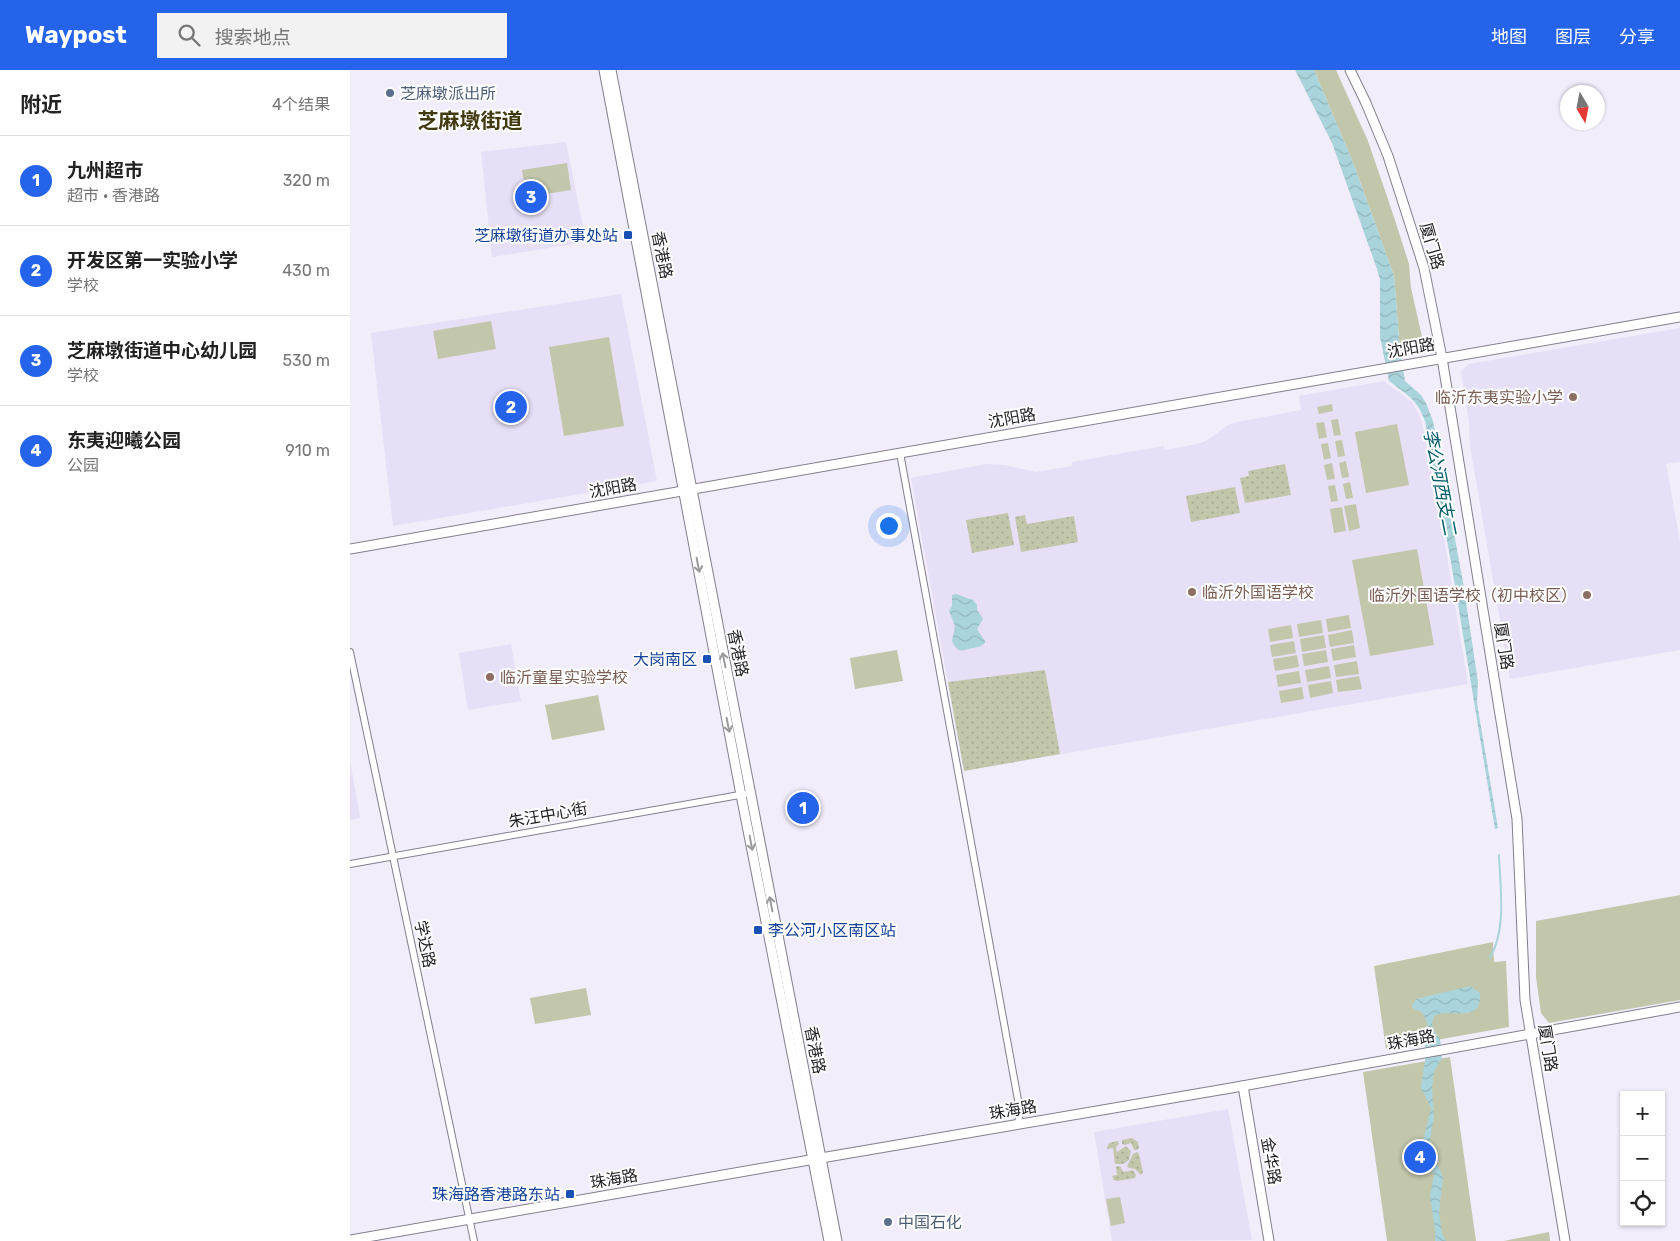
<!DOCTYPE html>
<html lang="zh">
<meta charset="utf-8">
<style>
:root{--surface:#fff;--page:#f2f2f2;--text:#222;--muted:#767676;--line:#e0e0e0;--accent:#2563eb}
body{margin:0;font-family:Rubik,"Noto Sans SC",sans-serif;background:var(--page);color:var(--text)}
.controls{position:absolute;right:15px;bottom:15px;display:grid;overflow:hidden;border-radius:0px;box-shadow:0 1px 4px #0004}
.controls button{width:45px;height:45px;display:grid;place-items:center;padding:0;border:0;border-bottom:1px solid var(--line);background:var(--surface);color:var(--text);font:25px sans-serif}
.compass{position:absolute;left:1210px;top:15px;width:45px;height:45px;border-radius:50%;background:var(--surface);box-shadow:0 1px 4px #0004;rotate:170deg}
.you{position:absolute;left:538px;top:455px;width:18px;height:18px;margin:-12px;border:4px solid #fff;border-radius:50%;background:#1a73e8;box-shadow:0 0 0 8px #1a73e833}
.badge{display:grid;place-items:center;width:32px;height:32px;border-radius:50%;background:var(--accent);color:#fff;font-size:16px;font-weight:700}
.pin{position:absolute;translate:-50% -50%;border:2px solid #fff;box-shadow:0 1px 5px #0006}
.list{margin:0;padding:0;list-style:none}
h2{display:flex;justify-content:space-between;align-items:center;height:65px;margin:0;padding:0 20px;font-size:21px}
h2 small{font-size:16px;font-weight:400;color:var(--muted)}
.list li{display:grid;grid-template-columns:32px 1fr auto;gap:15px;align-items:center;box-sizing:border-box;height:90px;padding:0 20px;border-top:1px solid var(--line)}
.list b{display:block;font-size:19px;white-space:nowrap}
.list p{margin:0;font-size:16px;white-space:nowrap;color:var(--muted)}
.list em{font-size:16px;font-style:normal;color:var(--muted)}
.icon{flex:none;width:28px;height:28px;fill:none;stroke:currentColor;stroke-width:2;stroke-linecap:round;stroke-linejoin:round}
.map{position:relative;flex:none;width:1330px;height:1171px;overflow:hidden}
header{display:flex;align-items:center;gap:30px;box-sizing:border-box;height:70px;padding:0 25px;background:var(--accent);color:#fff}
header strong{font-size:24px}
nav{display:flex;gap:28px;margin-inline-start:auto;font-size:18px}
.search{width:350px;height:45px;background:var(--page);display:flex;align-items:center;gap:12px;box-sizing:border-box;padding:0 18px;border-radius:0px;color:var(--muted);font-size:19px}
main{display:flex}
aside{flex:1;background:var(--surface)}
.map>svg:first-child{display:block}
</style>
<header>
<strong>Waypost</strong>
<div class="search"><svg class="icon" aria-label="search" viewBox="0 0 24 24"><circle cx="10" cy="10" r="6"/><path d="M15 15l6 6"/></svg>搜索地点</div>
<nav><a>地图</a><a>图层</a><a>分享</a></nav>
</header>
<main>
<aside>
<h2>附近<small>4个结果</small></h2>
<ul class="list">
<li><span class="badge">1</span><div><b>九州超市</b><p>超市 · 香港路</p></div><em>320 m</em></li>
<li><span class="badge">2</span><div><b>开发区第一实验小学</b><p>学校</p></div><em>430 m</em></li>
<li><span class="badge">3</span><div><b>芝麻墩街道中心幼儿园</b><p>学校</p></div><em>530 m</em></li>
<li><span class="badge">4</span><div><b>东夷迎曦公园</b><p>公园</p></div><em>910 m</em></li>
</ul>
</aside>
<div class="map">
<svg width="1330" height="1171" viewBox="0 0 1330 1171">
<defs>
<pattern id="grass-dots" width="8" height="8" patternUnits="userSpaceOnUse" patternTransform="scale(1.25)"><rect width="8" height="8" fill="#c2c7ab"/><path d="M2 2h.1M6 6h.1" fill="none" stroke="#a6aa93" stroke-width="1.8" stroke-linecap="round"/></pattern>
<pattern id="water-waves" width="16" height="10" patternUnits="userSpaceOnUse" patternTransform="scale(1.25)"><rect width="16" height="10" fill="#aad4dc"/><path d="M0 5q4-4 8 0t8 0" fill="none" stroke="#92b6bc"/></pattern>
</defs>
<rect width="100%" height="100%" fill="#f2edfb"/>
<g fill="#e7dff5">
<path d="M216,72L236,172L142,187L131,82Z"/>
<path d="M271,224L307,411L43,456L21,263Z"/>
<path d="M1330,258V392L1316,394L1330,471V580L1160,609L1120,376L1119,353L1111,301L1119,294Z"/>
<path d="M1034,311L1063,333L1072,351L1095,474L1118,614L614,701L561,408L636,394L655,395L686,402L722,396V392L814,376L815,380L847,374L856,371L878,355L887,352L951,340L949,326Z"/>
<path d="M161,574L171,631L118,640L109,583Z"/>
<path d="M0,690L10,748L0,750Z"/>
<path d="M878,1039L902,1170L762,1171L744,1062Z"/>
</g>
<g fill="url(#grass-dots)">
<path d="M935,394L941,425L895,433L890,408L899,406L898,401Z"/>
<path d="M885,417L890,443L841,452L836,426Z"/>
<path d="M658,443L664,475L622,483L616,450Z"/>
<path d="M675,445L677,454L724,446L728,472L671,482L665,447Z"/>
<path d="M695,600L710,684L614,701L598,612Z"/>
<path d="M782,1068L788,1072L789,1078L787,1080H784L781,1073L775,1075L772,1074V1070Z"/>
<path d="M768,1071L769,1074L766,1077L767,1082L776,1076L781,1081L779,1090L773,1094H765L763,1078L757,1079L759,1073Z"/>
<path d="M787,1082L789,1084L793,1102L791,1105L785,1099L779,1098L777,1096L783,1084Z"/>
<path d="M768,1096L771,1097L773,1102L783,1100L786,1105L785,1108L767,1111L764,1110L762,1106L767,1105L766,1097Z"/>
</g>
<g fill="#c2c7ab">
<path d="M964,0H986L1018,71L1043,144L1059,194L1061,218L1073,271L1070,277L1050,280L1044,206L1004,95Z"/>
<path d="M217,93L221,120L177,127L172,100Z"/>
<path d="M141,251L146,279L88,289L83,261Z"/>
<path d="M259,267L274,356L214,366L199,277Z"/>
<path d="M982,334L983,341L969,344L967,337Z"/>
<path d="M988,349L991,365L984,366L981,350Z"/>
<path d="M974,352L977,367L969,369L966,353Z"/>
<path d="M1047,354L1059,415L1016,423L1005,362Z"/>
<path d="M992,370L995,386L988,387L985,371Z"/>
<path d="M978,373L981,388L974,390L971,374Z"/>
<path d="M996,391L999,407L992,408L989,393Z"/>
<path d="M982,393L985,409L977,410L974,395Z"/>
<path d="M1000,412L1003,428L996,429L993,414Z"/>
<path d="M985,415L988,431L981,432L978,416Z"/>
<path d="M1006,434L1010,458L999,461L994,436Z"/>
<path d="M992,437L996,461L984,463L980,439Z"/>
<path d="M1067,479L1084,575L1020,586L1002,490Z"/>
<path d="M999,545L1001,558L978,562L976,549Z"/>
<path d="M971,550L973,563L949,567L947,554Z"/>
<path d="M941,555L943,568L920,572L918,559Z"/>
<path d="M1002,560L1004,573L980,577L978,565Z"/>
<path d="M974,565L976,578L952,582L950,569Z"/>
<path d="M944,571L946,583L922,587L920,575Z"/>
<path d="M1004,575L1006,587L983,591L981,579Z"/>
<path d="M547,580L553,611L505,619L500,588Z"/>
<path d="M976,580L978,592L954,596L952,584Z"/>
<path d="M947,585L949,597L925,601L923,589Z"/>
<path d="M1007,591L1009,604L986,607L984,595Z"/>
<path d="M979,596L981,608L957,612L955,600Z"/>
<path d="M949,601L951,613L928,617L926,605Z"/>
<path d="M1009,606L1012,619L988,622L986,610Z"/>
<path d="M981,611L983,623L960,628L958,615Z"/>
<path d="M952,617L954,629L931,633L929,621Z"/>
<path d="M248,625L255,660L202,670L195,635Z"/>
<path d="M1330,825V930L1199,953L1191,943L1186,907V851Z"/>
<path d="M1143,872L1144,892L1156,891L1159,957L1036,979L1024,896Z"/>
<path d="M236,918L241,945L185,954L180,928Z"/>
<path d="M1100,987L1126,1171H1037L1013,1002Z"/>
<path d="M770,1127L775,1153L761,1156L756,1129Z"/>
<path d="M1199,1162L1200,1171H1154Z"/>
</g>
<g fill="url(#water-waves)">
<path d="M945,0H964L1004,95L1044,206L1050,280L1055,311L1071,325L1076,333L1083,351L1113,512L1128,612L1127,633L1148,758L1145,759L1101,492L1075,351C1067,329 1057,325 1039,311L1030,267V210L1027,199L982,73Z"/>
<path d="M606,524L623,530L627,535V540L633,549L627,559L635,571V573C630,577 629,577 623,578C612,580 609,585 602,571L605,556L599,541L602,536V525Z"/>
<path d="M1120,916L1130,923C1132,956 1100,937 1084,946L1082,954L1085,962L1090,969L1092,988L1084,1002L1082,1018L1084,1047L1079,1077L1093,1107L1089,1143L1092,1163L1096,1171H1085V1161L1080,1126L1084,1105L1071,1079L1081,1038L1071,1018L1075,990V969L1079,961C1077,951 1075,941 1064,939L1062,936L1066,929Z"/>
</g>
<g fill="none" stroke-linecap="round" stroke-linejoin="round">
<path stroke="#aad4dc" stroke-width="2" d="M1140,888C1157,858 1150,818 1149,785"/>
<g stroke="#837e8b" stroke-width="8">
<g id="street">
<path d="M550,383L670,1041L668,1054"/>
<path d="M0,582L124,1171"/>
<path d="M0,794L395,724"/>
</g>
</g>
<g stroke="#837e8b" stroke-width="11">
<g id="secondary">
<path d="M254,0L391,725L479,1171"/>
<path d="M261,0L487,1171"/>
<path d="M1000,0L1016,33L1038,86L1074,198L1092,288L1167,749L1175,930L1215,1171"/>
<path d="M0,479L1330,247"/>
<path d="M893,1016L919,1171"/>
<path d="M0,1170L471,1088L881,1018L1330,937"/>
</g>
</g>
<use href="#street" stroke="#fff" stroke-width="6"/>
<use href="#secondary" stroke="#fff" stroke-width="9"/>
</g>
<defs><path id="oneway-shaft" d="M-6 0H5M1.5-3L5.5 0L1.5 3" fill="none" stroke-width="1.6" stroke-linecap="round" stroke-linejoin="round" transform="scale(1.25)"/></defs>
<g stroke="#9a999c">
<use href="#oneway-shaft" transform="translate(348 495) rotate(79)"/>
<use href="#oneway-shaft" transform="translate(374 590) rotate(-101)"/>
<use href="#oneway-shaft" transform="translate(378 655) rotate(79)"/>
<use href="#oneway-shaft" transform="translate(401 773) rotate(79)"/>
<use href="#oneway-shaft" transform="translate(421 834) rotate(-101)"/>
</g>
<g fill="#5c6f8a" stroke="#fdfdfd" stroke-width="2">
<circle cx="40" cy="23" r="5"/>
<circle cx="538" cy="1152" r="5"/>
</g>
<g fill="#1a4fb4" stroke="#fdfdfd" stroke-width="2">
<rect x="273" y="160" width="10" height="10" rx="2.5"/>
<rect x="352" y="584" width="10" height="10" rx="2.5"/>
<rect x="403" y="855" width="10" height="10" rx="2.5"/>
<rect x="215" y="1119" width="10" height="10" rx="2.5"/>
</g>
<g fill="#8d6e63" stroke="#fdfdfd" stroke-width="2">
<circle cx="1223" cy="327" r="5"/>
<circle cx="842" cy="522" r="5"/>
<circle cx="1237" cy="525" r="5"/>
<circle cx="140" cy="607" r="5"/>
</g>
<g text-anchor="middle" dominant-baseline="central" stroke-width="4" stroke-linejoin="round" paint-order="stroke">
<g font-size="16" fill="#4e5e75" stroke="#fdfdfd" text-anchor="start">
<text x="50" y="23">芝麻墩派出所</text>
<text x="548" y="1152">中国石化</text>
</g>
<g font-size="16" fill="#164399" stroke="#fdfdfd" text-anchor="end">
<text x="268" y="165">芝麻墩街道办事处站</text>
<text x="347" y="589">大岗南区</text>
<text x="418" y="860" text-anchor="start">李公河小区南区站</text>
<text x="210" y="1124">珠海路香港路东站</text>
</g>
<g font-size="16" fill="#1f1d22" stroke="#fdfdfd">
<text transform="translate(1082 176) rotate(74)">厦门路</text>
<text transform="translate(312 185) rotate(79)">香港路</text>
<text transform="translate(1061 278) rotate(-10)">沈阳路</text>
<text transform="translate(662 348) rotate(-10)">沈阳路</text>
<text transform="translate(263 418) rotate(-10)">沈阳路</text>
<text transform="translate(1154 576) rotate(81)">厦门路</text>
<text transform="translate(388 583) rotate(79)">香港路</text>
<text transform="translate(198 745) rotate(-10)">朱汪中心街</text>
<text transform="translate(75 874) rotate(78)">学达路</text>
<text transform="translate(1061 970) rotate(-11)">珠海路</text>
<text transform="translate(1198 978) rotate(81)">厦门路</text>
<text transform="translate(465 980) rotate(79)">香港路</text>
<text transform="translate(663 1040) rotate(-10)">珠海路</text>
<text transform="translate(921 1091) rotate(80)">金华路</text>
<text transform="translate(264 1109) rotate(-10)">珠海路</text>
</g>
<g font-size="16" fill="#785e54" stroke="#fdfdfd" text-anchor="end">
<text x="1213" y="327">临沂东夷实验小学</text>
<text x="852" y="522" text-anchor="start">临沂外国语学校</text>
<text x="1227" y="525">临沂外国语学校（初中校区）</text>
<text x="150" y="607" text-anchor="start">临沂童星实验学校</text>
</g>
<g font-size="18" font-style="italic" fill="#055e6a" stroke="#fdfdfd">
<text transform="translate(1090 412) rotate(79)">李公河西支二</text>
</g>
<g font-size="21" font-weight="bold" fill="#41390f" stroke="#fdfdfd">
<text x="120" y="50">芝麻墩街道</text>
</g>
</g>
</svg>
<div class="controls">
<button>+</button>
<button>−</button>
<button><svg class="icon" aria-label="locate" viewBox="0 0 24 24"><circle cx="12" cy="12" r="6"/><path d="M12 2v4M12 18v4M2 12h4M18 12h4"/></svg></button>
</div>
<svg class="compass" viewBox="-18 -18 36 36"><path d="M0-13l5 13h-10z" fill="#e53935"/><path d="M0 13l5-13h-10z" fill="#767676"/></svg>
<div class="you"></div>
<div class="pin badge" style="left:453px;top:738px">1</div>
<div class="pin badge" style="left:161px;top:337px">2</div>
<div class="pin badge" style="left:181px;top:127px">3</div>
<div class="pin badge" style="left:1070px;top:1087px">4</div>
</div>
</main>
